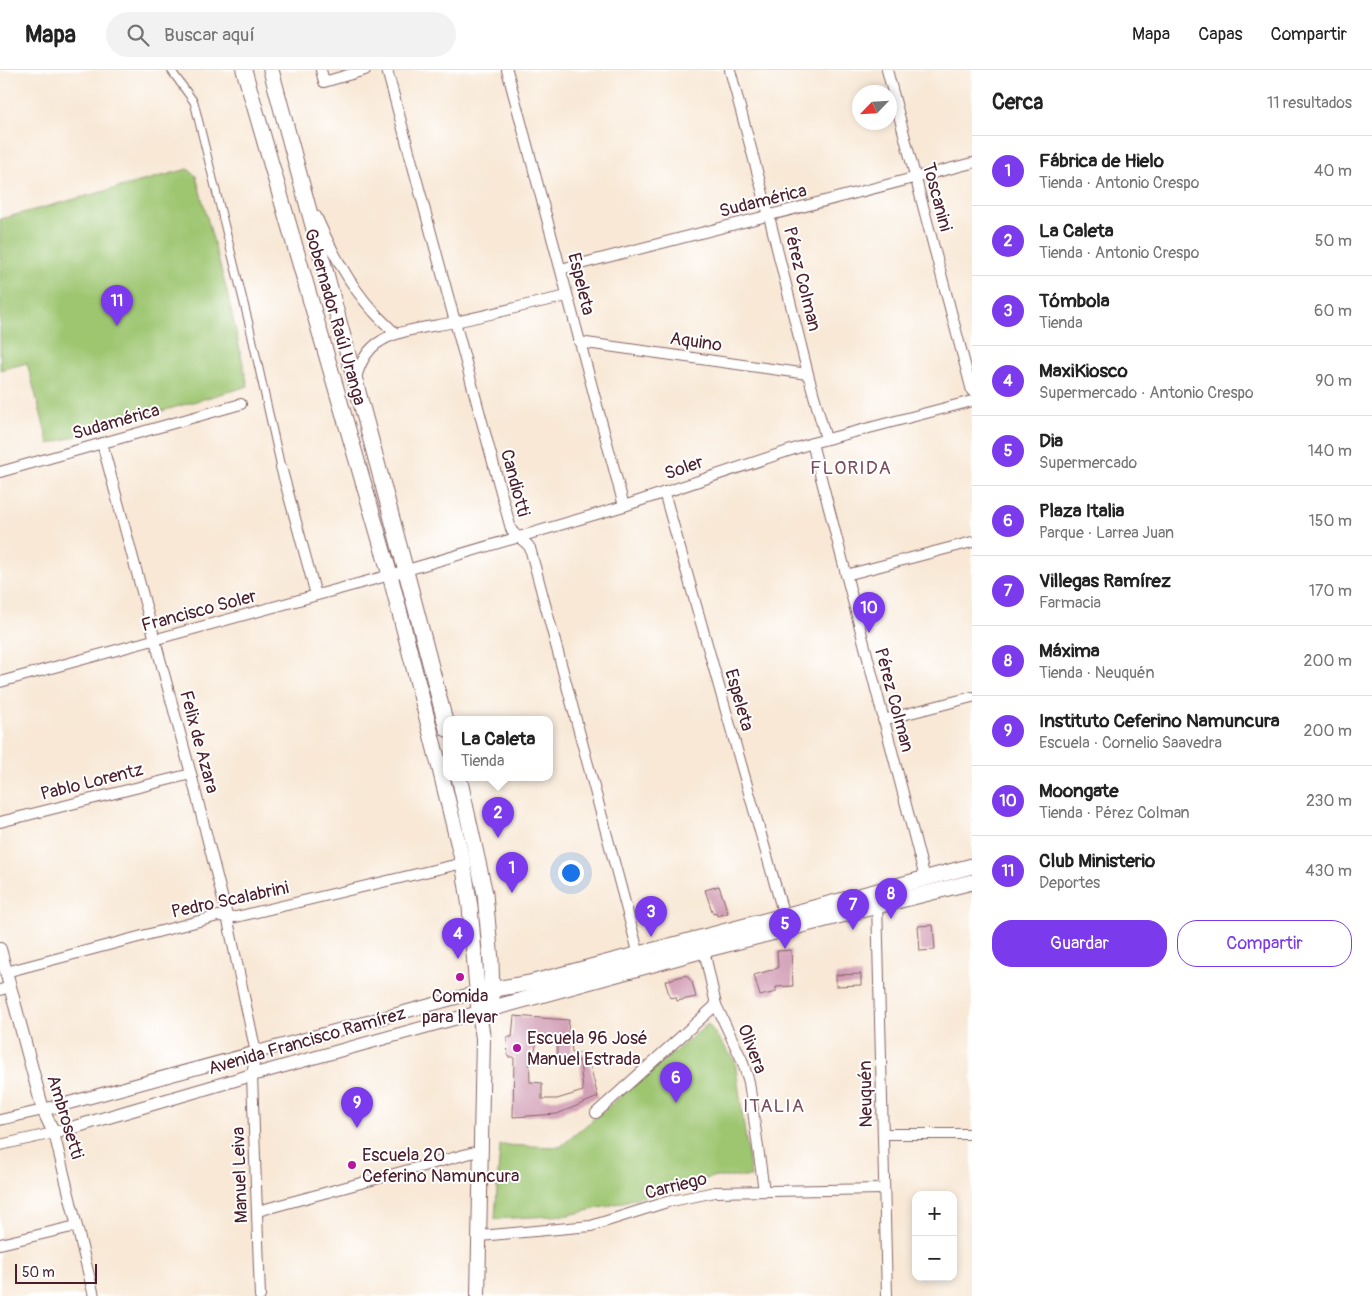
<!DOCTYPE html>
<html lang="es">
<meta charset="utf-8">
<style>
:root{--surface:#fff;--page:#f2f2f2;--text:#222;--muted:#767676;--line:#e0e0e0;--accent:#7c3aed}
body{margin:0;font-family:Pangolin,sans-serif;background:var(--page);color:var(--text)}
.controls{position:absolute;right:15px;bottom:15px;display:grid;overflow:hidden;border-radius:10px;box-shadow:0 2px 8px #0003}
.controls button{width:45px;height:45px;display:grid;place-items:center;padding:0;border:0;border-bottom:1px solid var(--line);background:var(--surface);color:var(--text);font:25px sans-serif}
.compass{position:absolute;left:852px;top:15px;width:45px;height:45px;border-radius:50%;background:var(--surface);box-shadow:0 2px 8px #0003;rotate:245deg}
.scale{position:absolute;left:15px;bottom:12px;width:82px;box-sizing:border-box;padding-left:5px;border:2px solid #4a1f2b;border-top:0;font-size:14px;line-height:18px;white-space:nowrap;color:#4a1f2b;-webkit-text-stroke:4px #fff;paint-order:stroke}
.you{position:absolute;left:570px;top:802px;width:18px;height:18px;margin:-12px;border:4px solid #fff;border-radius:50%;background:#1a73e8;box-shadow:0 0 0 8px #1a73e833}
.badge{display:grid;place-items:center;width:32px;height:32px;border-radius:50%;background:var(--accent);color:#fff;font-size:16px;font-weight:700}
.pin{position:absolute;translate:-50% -41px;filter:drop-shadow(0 1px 2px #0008)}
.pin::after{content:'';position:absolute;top:26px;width:18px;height:15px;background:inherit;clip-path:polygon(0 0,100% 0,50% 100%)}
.popup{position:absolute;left:443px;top:646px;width:110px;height:65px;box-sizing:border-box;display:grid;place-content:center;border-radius:10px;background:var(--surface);filter:drop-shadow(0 1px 4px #0005);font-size:16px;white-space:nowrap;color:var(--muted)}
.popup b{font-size:19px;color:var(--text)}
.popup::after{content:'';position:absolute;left:50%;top:100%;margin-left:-10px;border:10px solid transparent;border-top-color:var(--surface)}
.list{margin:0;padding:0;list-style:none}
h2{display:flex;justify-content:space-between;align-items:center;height:65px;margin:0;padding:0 20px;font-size:21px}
h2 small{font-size:16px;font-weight:400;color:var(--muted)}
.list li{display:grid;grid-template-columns:32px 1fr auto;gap:15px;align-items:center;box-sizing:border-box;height:70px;padding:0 20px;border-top:1px solid var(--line)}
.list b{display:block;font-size:19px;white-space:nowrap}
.list p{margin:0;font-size:16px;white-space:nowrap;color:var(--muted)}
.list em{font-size:16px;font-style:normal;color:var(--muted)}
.actions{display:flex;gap:10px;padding:15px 20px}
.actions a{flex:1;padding:11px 0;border:1px solid var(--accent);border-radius:20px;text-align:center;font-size:18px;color:var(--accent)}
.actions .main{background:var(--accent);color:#fff}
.icon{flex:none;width:28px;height:28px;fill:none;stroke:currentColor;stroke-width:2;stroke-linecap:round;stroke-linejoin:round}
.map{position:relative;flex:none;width:972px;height:1226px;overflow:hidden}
header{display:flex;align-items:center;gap:30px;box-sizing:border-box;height:70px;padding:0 25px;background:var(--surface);border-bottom:1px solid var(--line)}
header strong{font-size:24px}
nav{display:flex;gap:28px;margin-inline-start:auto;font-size:18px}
.search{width:350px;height:45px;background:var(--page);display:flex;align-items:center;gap:12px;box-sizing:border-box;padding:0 18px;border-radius:28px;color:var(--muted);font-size:19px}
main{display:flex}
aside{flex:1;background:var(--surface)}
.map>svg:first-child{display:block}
</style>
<header>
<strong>Mapa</strong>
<div class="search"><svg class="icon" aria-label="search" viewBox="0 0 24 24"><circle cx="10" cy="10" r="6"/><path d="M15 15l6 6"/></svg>Buscar aquí</div>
<nav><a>Mapa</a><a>Capas</a><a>Compartir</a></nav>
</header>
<main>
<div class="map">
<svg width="972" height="1226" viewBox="0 0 972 1226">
<rect width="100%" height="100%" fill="#fff"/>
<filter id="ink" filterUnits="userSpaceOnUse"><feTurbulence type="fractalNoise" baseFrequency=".02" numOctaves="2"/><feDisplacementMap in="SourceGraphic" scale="10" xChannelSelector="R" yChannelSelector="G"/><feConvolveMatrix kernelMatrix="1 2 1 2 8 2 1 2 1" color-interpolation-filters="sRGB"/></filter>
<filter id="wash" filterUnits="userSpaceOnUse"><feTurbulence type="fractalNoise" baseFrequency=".0096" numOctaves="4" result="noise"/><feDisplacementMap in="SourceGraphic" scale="20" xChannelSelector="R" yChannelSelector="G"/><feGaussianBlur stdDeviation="1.12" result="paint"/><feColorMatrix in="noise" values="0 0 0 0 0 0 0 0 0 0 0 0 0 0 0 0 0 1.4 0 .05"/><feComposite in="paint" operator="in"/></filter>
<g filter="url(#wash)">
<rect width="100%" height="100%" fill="#f8e8d5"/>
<g fill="#9ec671" stroke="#74724e">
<path d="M188,99L196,106L226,218L248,316L49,374L27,293L0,300V149Z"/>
<path d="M708,954L735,991L751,1107H713L608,1136L569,1145L495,1149L500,1075L560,1077Z"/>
</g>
<g id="blocks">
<g fill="#d3a0b7" fill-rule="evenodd">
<path d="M719,816L728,843L717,846L716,843L713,844L705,820Z"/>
<path d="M933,855L935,880L920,881L918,856Z"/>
<path d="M791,880L793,916L776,917V922L760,926L754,905L778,898L777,881Z"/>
<path d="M861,904V915L836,916V905Z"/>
<path d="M686,905L692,912L696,927L677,931L676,927L670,928L665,911Z"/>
<path d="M514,946L569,950L567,972L571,973L572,983H587L598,1027L557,1044L513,1047L514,987H508L507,967H512ZM557,971V986L580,991L583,1021L557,1029H542V1013L530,1012L529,982L535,980L537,972Z"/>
</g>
</g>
</g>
<g filter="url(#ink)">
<use href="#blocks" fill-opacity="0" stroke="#876566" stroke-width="1"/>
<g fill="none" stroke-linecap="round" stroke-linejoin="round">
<g stroke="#876566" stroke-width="9">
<path id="pedestrian" d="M171,0L194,32L249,254L281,397"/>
</g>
<g stroke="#876566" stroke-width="12">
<g id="minor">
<path d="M321,0L324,12L365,0"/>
<path d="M387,0L511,459C515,467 525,470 530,478L639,885"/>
<path d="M507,0L624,436"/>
<path d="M730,0L769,146L808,304L826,369"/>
<path d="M887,0L972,321"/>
<path d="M316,146C331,179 349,215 374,242C381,250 389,257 396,264"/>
<path d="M561,199L972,93"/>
<path d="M579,272L808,304"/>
<path d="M356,308C360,293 367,279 381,271C400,259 432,257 455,252C492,244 529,234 567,226"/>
<path d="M102,373L191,704L227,846L256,983L252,1005L260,1226"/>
<path d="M812,373L925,808"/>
<path d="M281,397L316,525"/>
<path d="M0,402L241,334"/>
<path d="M664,422L784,846"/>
<path d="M846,505L972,472"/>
<path d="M0,612L390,505L624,436L812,373L972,331"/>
<path d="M883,650L972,627"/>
<path d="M0,752L191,704"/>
<path d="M877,832L887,1226"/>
<path d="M704,880L716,935L742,990L749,1012L764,1121"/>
<path d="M6,902L218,846L236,847L463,793"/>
<path d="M0,920L10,917"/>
<path d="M596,1043L716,935"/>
<path d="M0,1050L43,1040"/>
<path d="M884,1064H972"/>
<path d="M0,1075L54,1063L94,1226"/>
<path d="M258,1141L482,1080"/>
<path d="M480,1166L591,1156L667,1132L715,1122L883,1119"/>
<path d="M0,1174L76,1156"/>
</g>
</g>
<g stroke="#876566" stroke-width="14">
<g id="tertiary">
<path d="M0,879L43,1040L54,1063L252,1005L479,942"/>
<path d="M43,1040L478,922"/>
</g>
</g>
<g stroke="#876566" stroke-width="16">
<path id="secondary" d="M478,1226L483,968L479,942"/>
</g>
<g stroke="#876566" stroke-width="17">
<g id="primary">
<path d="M244,0L390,505L439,695L463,793L470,837L479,942L704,880L972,812"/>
<path d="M271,0C330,220 391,439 447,659"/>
<path d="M459,707L485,824L491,891L492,929"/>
<path d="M478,922L530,913L972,796"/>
</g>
</g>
<use href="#pedestrian" stroke="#fff" stroke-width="7"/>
<use href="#minor" stroke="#fff" stroke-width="10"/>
<use href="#tertiary" stroke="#fff" stroke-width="12"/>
<use href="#secondary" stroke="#fff" stroke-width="14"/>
<use href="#primary" stroke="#fff" stroke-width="15"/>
</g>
</g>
<g fill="#b5179e" stroke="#fff" stroke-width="2">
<circle cx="460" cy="907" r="5"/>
<circle cx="517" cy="978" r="5"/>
<circle cx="352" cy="1095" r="5"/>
</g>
<g text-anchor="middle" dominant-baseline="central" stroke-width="4" stroke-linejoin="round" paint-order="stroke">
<g font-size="18" fill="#4a1f2b" stroke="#fff">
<text transform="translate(937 127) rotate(75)">Toscanini</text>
<text transform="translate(763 131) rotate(-14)">Sudamérica</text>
<text transform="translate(802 209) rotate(76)">Pérez Colman</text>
<text transform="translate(581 214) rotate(76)">Espeleta</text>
<text transform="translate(335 247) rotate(74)">Gobernador Raúl Uranga</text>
<text transform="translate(696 272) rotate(8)">Aquino</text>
<text transform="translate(116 352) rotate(-16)">Sudamérica</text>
<text transform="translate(684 398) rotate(-19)">Soler</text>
<text transform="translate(515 413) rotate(75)">Candiotti</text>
<text transform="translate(199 541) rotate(-15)">Francisco Soler</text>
<text transform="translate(739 630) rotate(74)">Espeleta</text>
<text transform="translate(894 630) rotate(75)">Pérez Colman</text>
<text transform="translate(199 672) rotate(75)">Felix de Azara</text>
<text transform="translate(92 712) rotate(-14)">Pablo Lorentz</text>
<text transform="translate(230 830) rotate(-12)">Pedro Scalabrini</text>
<text transform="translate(307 971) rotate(-16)">Avenida Francisco Ramírez</text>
<text transform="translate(752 979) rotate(69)">Olivera</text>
<text transform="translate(866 1024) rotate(-91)">Neuquén</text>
<text transform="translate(65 1047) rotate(73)">Ambrosetti</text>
<text transform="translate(240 1105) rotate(-92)">Manuel Leiva</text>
<text transform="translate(676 1116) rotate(-14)">Carriego</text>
</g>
<g font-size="18" fill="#4a1f2b" stroke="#fff" text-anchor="start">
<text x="460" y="926" text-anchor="middle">Comida<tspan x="460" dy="21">para llevar</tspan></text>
<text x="527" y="968">Escuela 96 José<tspan x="527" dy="21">Manuel Estrada</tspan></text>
<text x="362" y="1085">Escuela 20<tspan x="362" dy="21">Ceferino Namuncura</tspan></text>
</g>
<g font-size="19" letter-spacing="1" fill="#7a4c5c" stroke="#fff">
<text x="851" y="398">FLORIDA</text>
<text x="774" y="1036">ITALIA</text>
</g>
</g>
</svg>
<div class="controls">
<button>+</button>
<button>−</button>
</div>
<svg class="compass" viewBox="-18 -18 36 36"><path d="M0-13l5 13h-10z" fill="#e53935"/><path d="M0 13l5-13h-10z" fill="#767676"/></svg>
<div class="scale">50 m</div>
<div class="you"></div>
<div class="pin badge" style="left:512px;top:823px">1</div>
<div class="pin badge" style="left:498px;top:768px">2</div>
<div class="popup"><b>La Caleta</b>Tienda</div>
<div class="pin badge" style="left:651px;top:867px">3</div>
<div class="pin badge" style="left:458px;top:889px">4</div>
<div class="pin badge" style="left:785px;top:879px">5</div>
<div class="pin badge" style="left:676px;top:1033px">6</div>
<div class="pin badge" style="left:853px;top:860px">7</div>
<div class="pin badge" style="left:891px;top:849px">8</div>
<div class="pin badge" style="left:357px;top:1058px">9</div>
<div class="pin badge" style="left:869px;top:563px">10</div>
<div class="pin badge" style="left:117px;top:256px">11</div>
</div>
<aside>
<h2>Cerca<small>11 resultados</small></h2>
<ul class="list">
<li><span class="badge">1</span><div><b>Fábrica de Hielo</b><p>Tienda · Antonio Crespo</p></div><em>40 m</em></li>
<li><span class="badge">2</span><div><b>La Caleta</b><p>Tienda · Antonio Crespo</p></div><em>50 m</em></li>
<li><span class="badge">3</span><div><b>Tómbola</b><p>Tienda</p></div><em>60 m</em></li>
<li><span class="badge">4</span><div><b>MaxiKiosco</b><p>Supermercado · Antonio Crespo</p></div><em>90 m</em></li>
<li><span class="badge">5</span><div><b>Dia</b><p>Supermercado</p></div><em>140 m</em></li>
<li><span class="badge">6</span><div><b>Plaza Italia</b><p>Parque · Larrea Juan</p></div><em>150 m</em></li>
<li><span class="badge">7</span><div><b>Villegas Ramírez</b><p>Farmacia</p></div><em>170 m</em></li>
<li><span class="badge">8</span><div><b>Máxima</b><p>Tienda · Neuquén</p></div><em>200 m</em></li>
<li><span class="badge">9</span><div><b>Instituto Ceferino Namuncura</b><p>Escuela · Cornelio Saavedra</p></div><em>200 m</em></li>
<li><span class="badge">10</span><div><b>Moongate</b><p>Tienda · Pérez Colman</p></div><em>230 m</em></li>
<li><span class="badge">11</span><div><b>Club Ministerio</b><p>Deportes</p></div><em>430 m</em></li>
</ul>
<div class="actions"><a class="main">Guardar</a><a>Compartir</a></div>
</aside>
</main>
